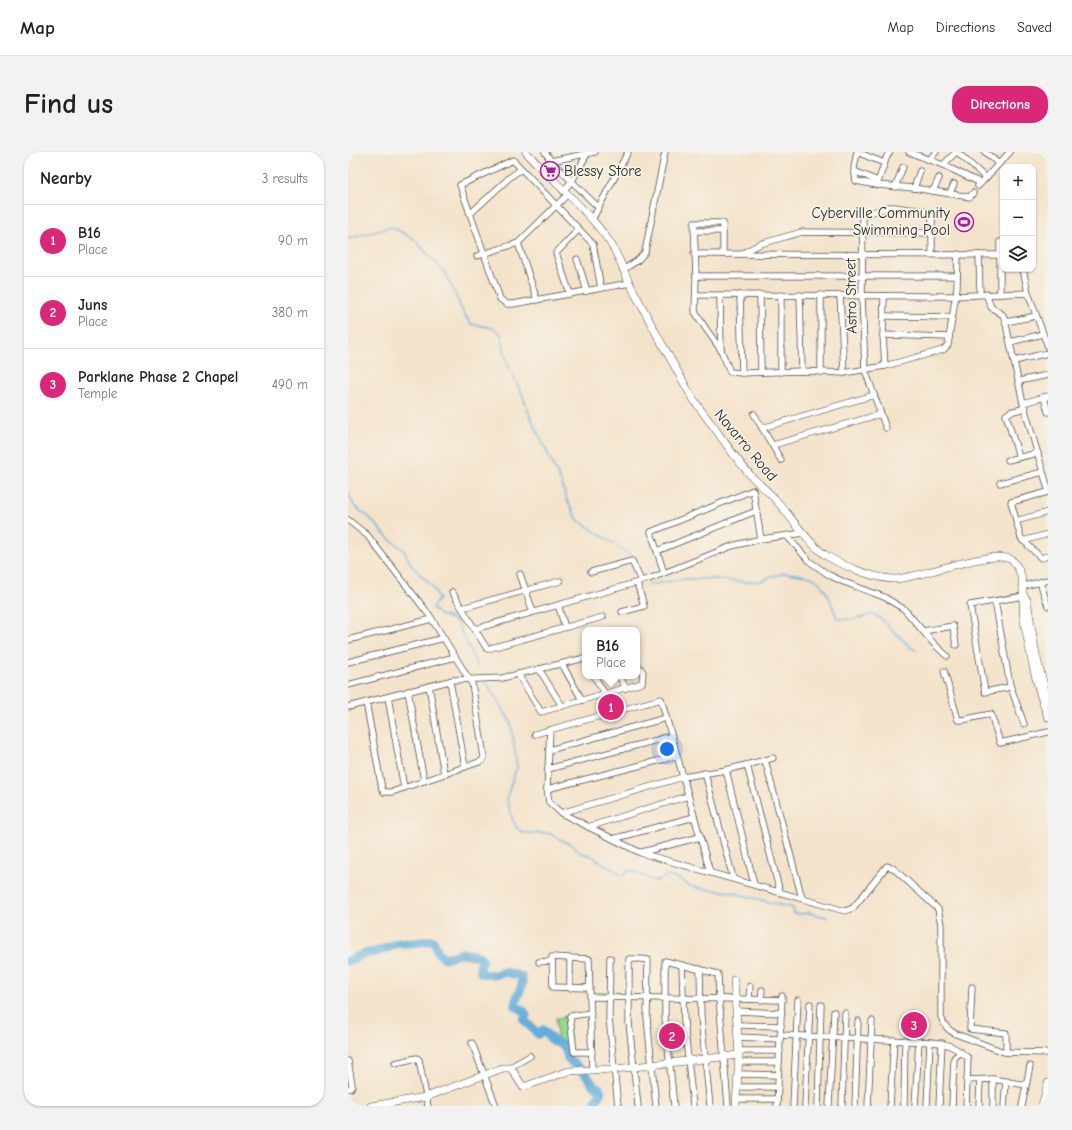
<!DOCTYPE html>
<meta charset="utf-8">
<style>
:root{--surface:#fff;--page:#f2f2f2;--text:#202124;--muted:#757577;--line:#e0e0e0;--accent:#db2777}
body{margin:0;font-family:"Comic Neue",sans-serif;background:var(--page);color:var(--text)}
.controls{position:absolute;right:12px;top:12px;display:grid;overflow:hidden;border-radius:8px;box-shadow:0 1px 3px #0004}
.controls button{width:36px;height:36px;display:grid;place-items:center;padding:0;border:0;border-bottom:1px solid var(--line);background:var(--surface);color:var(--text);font:20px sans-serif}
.you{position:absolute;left:319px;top:597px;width:14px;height:14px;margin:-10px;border:3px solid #fff;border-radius:50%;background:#1a73e8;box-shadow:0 0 0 6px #1a73e833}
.badge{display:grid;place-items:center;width:26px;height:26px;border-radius:50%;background:var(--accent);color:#fff;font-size:13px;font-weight:700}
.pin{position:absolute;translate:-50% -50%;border:2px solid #fff;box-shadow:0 1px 4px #0006}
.popup{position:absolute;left:234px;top:475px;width:58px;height:52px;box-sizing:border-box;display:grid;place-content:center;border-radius:8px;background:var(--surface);filter:drop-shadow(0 1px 3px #0005);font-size:13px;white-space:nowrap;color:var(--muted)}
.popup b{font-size:15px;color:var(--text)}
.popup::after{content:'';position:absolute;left:50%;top:100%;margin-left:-8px;border:8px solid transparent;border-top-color:var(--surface)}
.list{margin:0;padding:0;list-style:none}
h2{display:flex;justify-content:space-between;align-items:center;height:52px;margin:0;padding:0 16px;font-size:17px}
h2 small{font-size:13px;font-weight:400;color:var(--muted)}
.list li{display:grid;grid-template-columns:26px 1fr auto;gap:12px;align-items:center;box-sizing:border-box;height:72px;padding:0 16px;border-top:1px solid var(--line)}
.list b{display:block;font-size:15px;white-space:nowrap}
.list p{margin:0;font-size:13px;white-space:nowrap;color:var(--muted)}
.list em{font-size:13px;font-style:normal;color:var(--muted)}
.icon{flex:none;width:22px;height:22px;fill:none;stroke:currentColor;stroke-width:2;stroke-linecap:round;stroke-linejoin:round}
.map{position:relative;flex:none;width:700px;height:954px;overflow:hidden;border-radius:16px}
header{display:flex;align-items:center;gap:24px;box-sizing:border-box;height:56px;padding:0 20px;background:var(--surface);border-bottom:1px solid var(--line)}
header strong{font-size:19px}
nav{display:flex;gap:22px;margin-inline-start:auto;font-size:14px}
.intro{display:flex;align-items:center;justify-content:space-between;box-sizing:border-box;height:96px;padding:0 24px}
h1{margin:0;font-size:28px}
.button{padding:10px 18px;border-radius:16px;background:var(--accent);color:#fff;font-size:14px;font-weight:700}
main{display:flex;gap:24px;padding:0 24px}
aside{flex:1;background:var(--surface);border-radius:16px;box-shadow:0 1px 3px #0004}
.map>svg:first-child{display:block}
</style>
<header>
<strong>Map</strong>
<nav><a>Map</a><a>Directions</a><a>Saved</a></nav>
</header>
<div class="intro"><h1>Find us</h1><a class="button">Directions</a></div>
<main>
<aside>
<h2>Nearby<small>3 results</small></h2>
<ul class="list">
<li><span class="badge">1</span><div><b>B16</b><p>Place</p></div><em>90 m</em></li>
<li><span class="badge">2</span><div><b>Juns</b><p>Place</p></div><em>380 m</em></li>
<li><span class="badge">3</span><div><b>Parklane Phase 2 Chapel</b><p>Temple</p></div><em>490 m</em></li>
</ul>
</aside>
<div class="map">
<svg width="700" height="954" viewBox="0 0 700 954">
<rect width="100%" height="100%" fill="#f7f3e8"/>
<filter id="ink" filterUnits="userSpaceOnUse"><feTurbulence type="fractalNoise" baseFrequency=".025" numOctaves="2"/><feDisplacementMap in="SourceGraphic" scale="8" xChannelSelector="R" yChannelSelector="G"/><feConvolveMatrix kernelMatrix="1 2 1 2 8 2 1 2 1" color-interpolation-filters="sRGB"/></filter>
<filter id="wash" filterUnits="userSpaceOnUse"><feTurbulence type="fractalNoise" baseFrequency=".012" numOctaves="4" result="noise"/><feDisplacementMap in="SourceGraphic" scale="16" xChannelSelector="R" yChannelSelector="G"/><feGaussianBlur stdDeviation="0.9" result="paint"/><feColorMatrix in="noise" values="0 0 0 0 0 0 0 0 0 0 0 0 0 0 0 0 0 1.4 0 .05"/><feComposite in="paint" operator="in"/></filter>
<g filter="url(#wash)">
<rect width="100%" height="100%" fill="#f4e3cb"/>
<path fill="#95d992" stroke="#60825e" d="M220,865L221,888L209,889L208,866Z"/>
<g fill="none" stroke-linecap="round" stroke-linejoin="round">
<g stroke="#62adda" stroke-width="1.5">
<path d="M206,33L214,42"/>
<path d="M227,54L235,63"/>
<path d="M0,87L44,75L66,87L98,122L116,162L123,172L145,176L153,182L159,210L174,242L183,266L214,332L219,349L230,368L284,404"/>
<path d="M0,340L6,354L22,366L40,386L55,397L64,414L84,434L91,447L84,456L92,463L99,465L109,471L130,515"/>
<path d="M295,424L297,427"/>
<path d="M300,433L336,427H366L397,430L414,429L425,424L437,421L447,422L464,425L473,432L480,443L489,466C502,469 513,466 525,462L532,466L562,495L568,498"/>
<path d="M138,530L163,571L169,615L161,638L159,647L165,669L169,676L175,681H200L226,694L231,700L244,704L271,722L276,723L282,718H284L306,729H310C314,725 319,724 324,725C333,726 338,734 346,735C358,738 370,738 382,740C404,745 424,752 445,756L446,761L450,762L461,761L479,765"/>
</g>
<path stroke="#62adda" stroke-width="9" d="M0,809L15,802L28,800L50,791H66L84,788L88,793L90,801L97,806L114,801L131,804L135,809L132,814L133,821L146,823L157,820L173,824C177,837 168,841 167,854L175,858L178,863L176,868L190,882L195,878L206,890L213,892L218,898L220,907L238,922L245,933L251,936L253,940L247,951L249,954"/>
</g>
</g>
<g filter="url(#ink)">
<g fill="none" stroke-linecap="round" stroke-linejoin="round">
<g stroke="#494743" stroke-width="7">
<g id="minor">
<path d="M561,0L595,13L633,31"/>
<path d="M609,0L638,26"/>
<path d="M637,0L651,12"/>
<path d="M581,8L588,0"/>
<path d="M203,9L250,55"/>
<path d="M203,9L247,0"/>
<path d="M536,11L509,0L506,16L508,29L529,33L566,36L622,45L625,41"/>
<path d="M595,13L608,0"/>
<path d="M193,17L203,9L197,0"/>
<path d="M506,19L530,29"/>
<path d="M529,33L539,4L542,0"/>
<path d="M630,34L662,0"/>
<path d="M547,35L555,15"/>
<path d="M566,36L572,19"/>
<path d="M215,39L224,29L239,2"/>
<path d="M585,39L591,26"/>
<path d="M602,41L606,32"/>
<path d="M122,62L161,26L173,17"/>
<path d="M244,68L280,0"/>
<path d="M346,79H375"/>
<path d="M170,91L189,148"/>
<path d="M395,101L412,92L454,80L584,81"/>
<path d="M346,102L655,103"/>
<path d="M375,102V71H346L348,124L347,160L358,177L373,198L382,220L394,221L454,219L496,221L537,214L595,198L600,193L609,135L610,102"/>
<path d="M631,103L632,142"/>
<path d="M129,104L170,91L219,43"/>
<path d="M229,107L239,139"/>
<path d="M675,117L680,141L700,195"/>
<path d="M275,118L290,108L297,100L317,0"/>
<path d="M348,124H609"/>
<path d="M253,136L245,92L165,8L112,33L152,147L159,152H165L282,131"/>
<path d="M222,142L208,101L231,77"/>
<path d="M638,142L643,155L655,163L657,168L675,251L700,337"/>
<path d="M652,142V90H655"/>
<path d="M348,143L603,144L680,141"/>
<path d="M372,143L373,198"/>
<path d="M392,143L394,221"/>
<path d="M412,143L413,220"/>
<path d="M433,143V220"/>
<path d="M452,143L454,219"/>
<path d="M473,143V220"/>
<path d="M492,143L496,221"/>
<path d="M536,144L535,183L537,214"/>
<path d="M536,164L604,165"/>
<path d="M658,170L688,164"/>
<path d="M535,183L601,185"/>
<path d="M662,190L695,182"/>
<path d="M666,209L700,201"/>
<path d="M671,229L700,223"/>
<path d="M696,245L700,260"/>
<path d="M675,251L700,244"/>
<path d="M406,262L433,308"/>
<path d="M414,276L526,243"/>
<path d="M538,276L517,218L514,143L515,63L541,55H546L583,60L584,61V102"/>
<path d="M425,293L533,262"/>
<path d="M671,305L658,263L662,260L677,256"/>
<path d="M660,308L690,301"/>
<path d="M652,331L695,320"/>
<path d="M700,340L663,350L673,386L693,406L700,404"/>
<path d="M0,368L19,383L82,464L124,532L136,605L134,609L44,640H36L34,637L18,550"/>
<path d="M668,369L700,360"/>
<path d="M439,384L461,409L481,423L496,430L536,445L556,457L586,492L599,504"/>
<path d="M675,389L700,382"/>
<path d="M309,399L408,359"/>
<path d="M243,420L284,409L293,429"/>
<path d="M316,421L303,380L405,338L413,387"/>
<path d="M172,422L185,460"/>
<path d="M692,430L700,454"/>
<path d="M676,434L700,428"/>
<path d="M104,440L139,497L255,465"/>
<path d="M647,449L662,533L676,572"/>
<path d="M210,453L217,475"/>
<path d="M114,456L212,429"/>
<path d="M274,460L296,454L289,431"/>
<path d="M127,477L301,427L384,394L413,387L456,381"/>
<path d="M575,479L605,474L608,493"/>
<path d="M0,488L84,467"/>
<path d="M0,510L96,486"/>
<path d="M214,512L234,548"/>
<path d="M191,517L214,554"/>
<path d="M596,519L610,568H614L643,562L652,591L700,580"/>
<path d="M170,522L193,560L294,531L295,520L289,512"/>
<path d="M246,524L257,542"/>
<path d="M271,524L278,536"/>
<path d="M102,529L117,615"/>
<path d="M0,533L107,505"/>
<path d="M81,534L96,622"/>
<path d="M662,535L637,540L622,453L676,444"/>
<path d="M60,539L76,629"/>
<path d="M40,545L56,636"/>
<path d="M0,555L105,528L154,526L237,506"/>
<path d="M202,578L199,637L201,650L213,661L293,701L497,759L505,756L539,714L545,716L590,757L593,773V865C596,874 600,878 608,882L656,900L700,901"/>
<path d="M187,582L313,547L362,720"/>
<path d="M201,598L318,566"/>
<path d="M417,608L454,746"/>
<path d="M399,613L432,740"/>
<path d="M200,617L324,584"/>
<path d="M378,618L406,732"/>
<path d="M357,621L385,726"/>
<path d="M199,637L329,604"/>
<path d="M213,661L335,625L378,618L425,606"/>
<path d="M240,675L340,644"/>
<path d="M265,687L346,665"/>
<path d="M294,700L352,685"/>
<path d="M222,806V836"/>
<path d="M262,806L261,866L270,954"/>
<path d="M293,807L300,808L299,866L308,954"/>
<path d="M191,810L204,809"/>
<path d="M334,813L336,869L345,954"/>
<path d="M352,817L353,866L362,954"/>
<path d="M624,835L622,877L658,881V900"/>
<path d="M242,836L205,835L204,805L241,807L244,918"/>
<path d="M242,845L387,847L434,848"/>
<path d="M401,847L402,834"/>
<path d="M413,848L414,838"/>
<path d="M388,859L434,861"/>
<path d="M243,861L222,864L226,900H244"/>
<path d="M389,873L433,874"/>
<path d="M433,883L582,890C599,891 606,894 620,906L618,954"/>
<path d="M390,885L432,887"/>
<path d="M124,891L148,954"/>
<path d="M391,899H432"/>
<path d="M0,909L4,933L3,936L0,937"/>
<path d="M391,910H431"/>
<path d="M47,911L69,906L71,908L80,954"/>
<path d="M163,916L166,913L182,904"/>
<path d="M390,922L430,923"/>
<path d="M619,928L645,927L678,933"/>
<path d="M389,935H430"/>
<path d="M389,947H429"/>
<path d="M290,954L281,871V807H290"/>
<path d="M326,954L317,866V809L370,822L371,846L380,954"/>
<path d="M429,954L434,844"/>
<path d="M445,954L450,848"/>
<path d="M457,954L462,852"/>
<path d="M470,954L473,853"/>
<path d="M481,954L486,860"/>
<path d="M494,954L497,861"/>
<path d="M507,954L510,869"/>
<path d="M520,954L524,869"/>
<path d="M542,954L546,888"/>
<path d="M556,954L557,888"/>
<path d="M567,954L571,889"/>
<path d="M579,954L582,890"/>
<path d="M591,954L594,891"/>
<path d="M604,954L606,906L613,900"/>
<path d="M631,954L632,928"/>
<path d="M645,954V927"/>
<path d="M656,954L658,929"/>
<path d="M674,954L682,914"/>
</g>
</g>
<g stroke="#494743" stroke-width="8">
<g id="tertiary">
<path d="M178,0C205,30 238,56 261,89C270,102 275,118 282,132C299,165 317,198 336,231C344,247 354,260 365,274C378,292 390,310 405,326C412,333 420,339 427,347C442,363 458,389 476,402C492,413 525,426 545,427C568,428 653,392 666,410C680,428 673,448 676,468C682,501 688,534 700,565"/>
<path d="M676,444L679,448L688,503L700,549"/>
<path d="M386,828L391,903L388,954"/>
<path d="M23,954L78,945L155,916H163L175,935L221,919L267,917L391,903"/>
<path d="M694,954L700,931"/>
</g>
</g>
<use href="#minor" stroke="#fff" stroke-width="5.5"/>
<use href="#tertiary" stroke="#fff" stroke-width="7"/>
</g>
</g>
<defs>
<g id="supermarket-ring" transform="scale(1)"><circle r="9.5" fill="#f7f3e8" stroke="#b5179e" stroke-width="1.5"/><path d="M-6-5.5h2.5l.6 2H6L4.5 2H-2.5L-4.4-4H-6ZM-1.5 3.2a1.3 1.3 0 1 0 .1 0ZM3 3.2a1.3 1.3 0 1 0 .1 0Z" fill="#b5179e"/></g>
<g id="stadium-ring" transform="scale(1)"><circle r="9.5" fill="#f7f3e8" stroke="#b5179e" stroke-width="1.5"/><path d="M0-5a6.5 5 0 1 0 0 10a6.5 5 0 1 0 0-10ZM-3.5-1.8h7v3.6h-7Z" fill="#b5179e"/></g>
</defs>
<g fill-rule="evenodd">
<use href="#supermarket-ring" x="202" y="19"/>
<use href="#stadium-ring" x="616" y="70"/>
</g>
<g text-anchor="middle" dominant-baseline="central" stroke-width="3.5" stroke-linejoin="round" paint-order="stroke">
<g font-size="15" fill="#2b2b2b" stroke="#f7f3e8" text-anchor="start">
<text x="216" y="19">Blessy Store</text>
<text x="602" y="61" text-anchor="end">Cyberville Community<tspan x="602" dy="17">Swimming Pool</tspan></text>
</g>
<g font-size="15" fill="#2b2b2b" stroke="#f7f3e8">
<text transform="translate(503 144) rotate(-91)">Astro Street</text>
<text transform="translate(398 293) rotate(50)">Navarro Road</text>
</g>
</g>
</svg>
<div class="controls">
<button>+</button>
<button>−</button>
<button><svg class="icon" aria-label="layers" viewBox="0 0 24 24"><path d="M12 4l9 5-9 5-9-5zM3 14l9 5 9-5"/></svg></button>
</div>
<div class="you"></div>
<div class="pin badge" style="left:263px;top:555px">1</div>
<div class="popup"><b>B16</b>Place</div>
<div class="pin badge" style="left:324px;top:884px">2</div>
<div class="pin badge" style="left:566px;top:873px">3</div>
</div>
</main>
